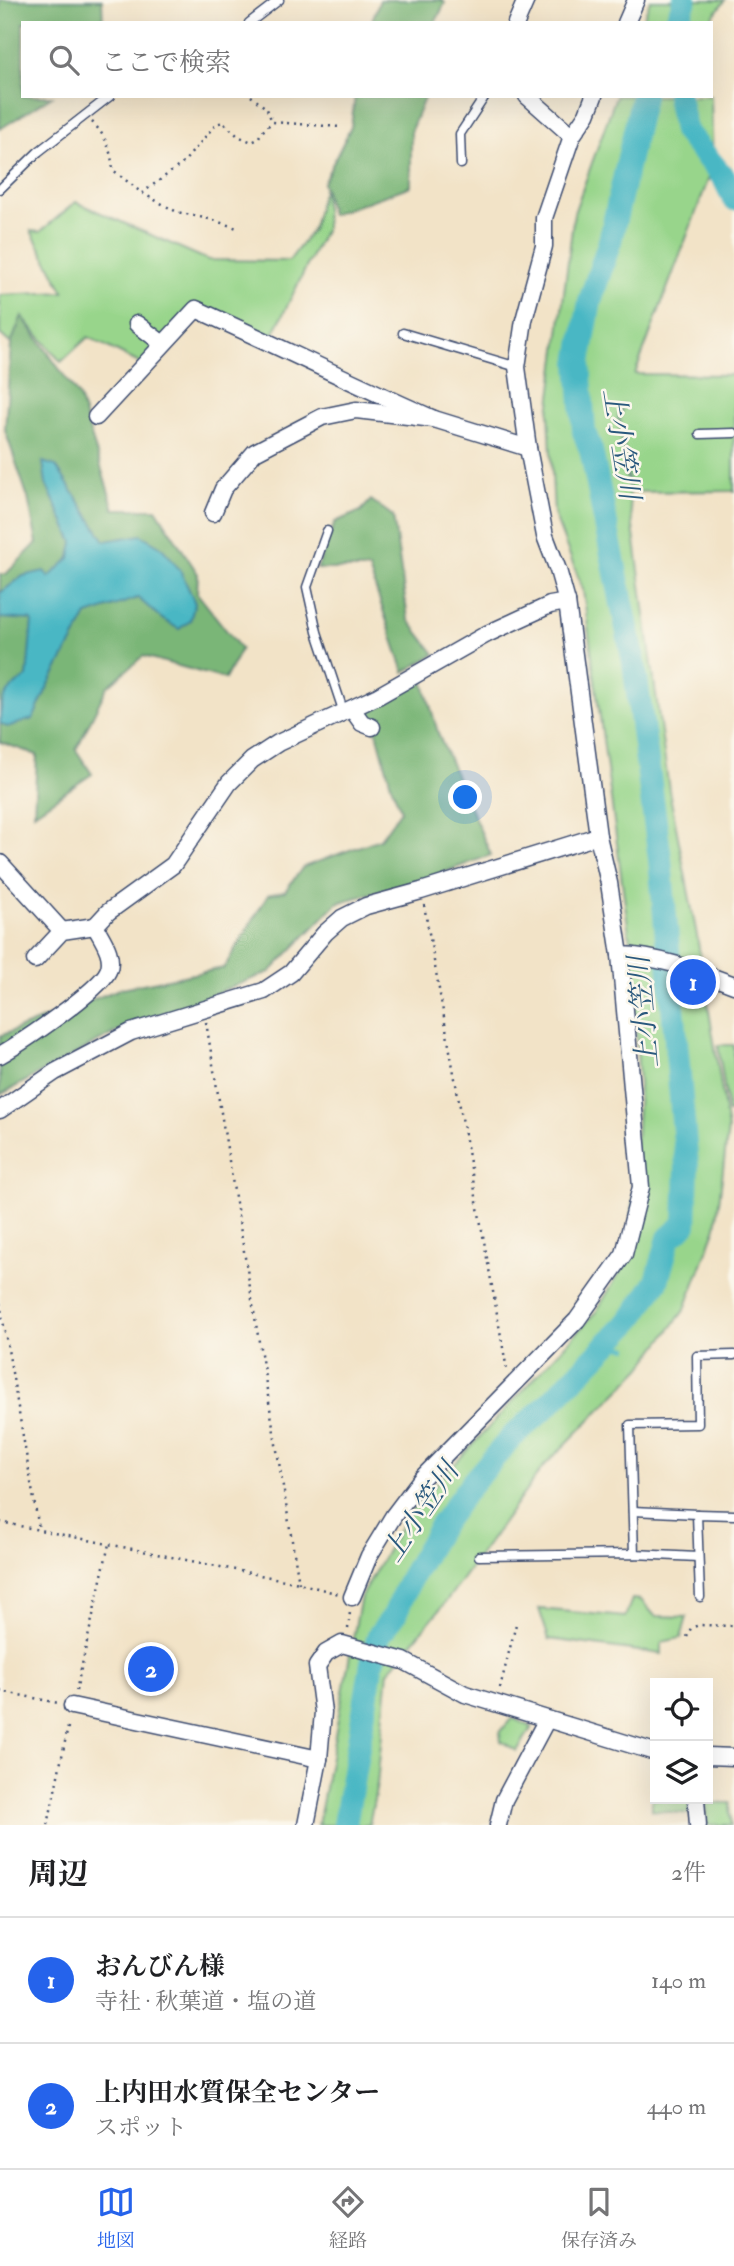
<!DOCTYPE html>
<html lang="ja">
<meta charset="utf-8">
<style>
:root{--surface:#fff;--page:#f6f6f6;--text:#202124;--muted:#757577;--line:#e0e0e0;--accent:#2563eb}
body{margin:0;font-family:"IM FELL Double Pica","Noto Serif JP",serif;background:var(--page);color:var(--text)}
.controls{position:absolute;right:21px;bottom:21px;display:grid;overflow:hidden;border-radius:0px;box-shadow:0 7px 28px #0002}
.controls button{width:63px;height:63px;display:grid;place-items:center;padding:0;border:0;border-bottom:2px solid var(--line);background:var(--surface);color:var(--text);font:35px sans-serif}
.you{position:absolute;left:466px;top:798px;width:24px;height:24px;margin:-18px;border:5px solid #fff;border-radius:50%;background:#1a73e8;box-shadow:0 0 0 10px #1a73e833}
.badge{display:grid;place-items:center;width:46px;height:46px;border-radius:50%;background:var(--accent);color:#fff;font-size:23px;font-weight:700}
.pin{position:absolute;translate:-50% -50%;border:4px solid #fff;box-shadow:0 2px 7px #0006}
.list{margin:0;padding:0;list-style:none}
h2{display:flex;justify-content:space-between;align-items:center;height:91px;margin:0;padding:0 28px;font-size:30px}
h2 small{font-size:23px;font-weight:400;color:var(--muted)}
.list li{display:grid;grid-template-columns:46px 1fr auto;gap:21px;align-items:center;box-sizing:border-box;height:126px;padding:0 28px;border-top:2px solid var(--line)}
.list b{display:block;font-size:26px;white-space:nowrap}
.list p{margin:0;font-size:23px;white-space:nowrap;color:var(--muted)}
.list em{font-size:23px;font-style:normal;color:var(--muted)}
.icon{flex:none;width:38px;height:38px;fill:none;stroke:currentColor;stroke-width:2;stroke-linecap:round;stroke-linejoin:round}
.map{position:relative;flex:none;width:734px;height:1825px;overflow:hidden}
.search{position:absolute;background:var(--surface);box-shadow:0 7px 28px #0002;left:21px;right:21px;top:21px;height:77px;display:flex;align-items:center;gap:18px;box-sizing:border-box;padding:0 24px;border-radius:0px;color:var(--muted);font-size:26px}
.sheet{height:343px;background:var(--surface)}
nav{display:flex;justify-content:space-around;align-items:center;box-sizing:border-box;height:98px;border-top:2px solid var(--line);background:var(--surface);font-size:19px;color:var(--muted)}
nav a{display:grid;justify-items:center;gap:4px}
nav .on{color:var(--accent)}
.map>svg:first-child{display:block}
</style>
<div class="map">
<svg width="734" height="1825" viewBox="0 0 734 1825">
<rect width="100%" height="100%" fill="#fbf7ec"/>
<filter id="ink" filterUnits="userSpaceOnUse"><feTurbulence type="fractalNoise" baseFrequency=".0143" numOctaves="2"/><feDisplacementMap in="SourceGraphic" scale="14" xChannelSelector="R" yChannelSelector="G"/><feConvolveMatrix kernelMatrix="1 2 1 2 8 2 1 2 1" color-interpolation-filters="sRGB"/></filter>
<filter id="wash" filterUnits="userSpaceOnUse"><feTurbulence type="fractalNoise" baseFrequency=".00686" numOctaves="4" result="noise"/><feDisplacementMap in="SourceGraphic" scale="28" xChannelSelector="R" yChannelSelector="G"/><feGaussianBlur stdDeviation="1.57" result="paint"/><feColorMatrix in="noise" values="0 0 0 0 0 0 0 0 0 0 0 0 0 0 0 0 0 1.4 0 .05"/><feComposite in="paint" operator="in"/></filter>
<g filter="url(#wash)">
<rect width="100%" height="100%" fill="#f2e3c7"/>
<g fill="#98d58b" stroke="#5a8274" stroke-width="2">
<path d="M650,0H725L708,23H642Z"/>
<path d="M616,96H711L713,167L635,374L734,375V491L630,492L620,418L624,404L618,417L669,790L697,936L728,1129L716,1227L685,1309L641,1368L543,1467L445,1603L388,1672L377,1784L369,1825H318L361,1596L408,1514L596,1312L630,1255L639,1085L632,956L583,590L554,514L549,413L574,213Z"/>
<path d="M324,187L326,227L269,343L200,316L147,367L88,337L61,362L22,316L11,344L0,334V295L64,292L31,231L40,232L76,202L208,260L289,261L312,230Z"/>
<path d="M718,1045H734V1111L728,1112Z"/>
<path d="M632,1599L641,1600L655,1616L687,1617L681,1638L662,1642V1654L549,1639L539,1609L625,1617Z"/>
<path d="M512,1718L532,1727L517,1751L501,1741L500,1732Z"/>
<path d="M655,1793V1799H690V1814L652,1810V1802Z"/>
<path d="M730,1803L731,1825H707L706,1803Z"/>
</g>
<g fill="#7ab677" stroke="#4a726a" stroke-width="2">
<path d="M0,0H102L103,23H23V96H52L0,129Z"/>
<path d="M380,0H441L445,3L435,23H371Z"/>
<path d="M355,96H425L411,130V186L331,215L323,183L351,127Z"/>
<path d="M22,316L79,397L114,509H156L198,574L197,593L241,649L225,679L143,656L107,687L76,750L92,774L34,813L37,755L0,742V574H6L37,543L28,498L5,430L11,344Z"/>
<path d="M371,500L393,516L408,619L435,654L404,672L369,569H317L335,522L361,511Z"/>
<path d="M422,677L439,736L491,855L434,876L337,903L270,972L116,1032L0,1095V1036L122,988L224,968L268,895L285,891L303,867L380,839L401,810L391,785L377,732L350,713Z"/>
</g>
<path fill="#4ab7c4" stroke="#327391" stroke-width="2" d="M43,462L56,466L105,541L141,535L160,546L170,557L181,572L195,603L190,621L179,629L162,619L138,598L87,615L48,686L33,719L7,727L0,723C0,697 6,690 27,677L32,620L0,618V593L23,576L44,571L49,577L70,558L73,542L46,484Z"/>
<g fill="none" stroke-linecap="round" stroke-linejoin="round">
<path stroke="#4ab7c4" stroke-width="4.5" d="M606,1345L627,1348"/>
<g stroke="#4ab7c4" stroke-width="24">
<path d="M676,23L685,0"/>
<path d="M678,96L685,131L724,178L734,199"/>
<path d="M345,1825L372,1663L379,1635L394,1616L409,1581L440,1527L471,1484L511,1438L546,1407L631,1320L657,1281L669,1238L685,1224L687,1166L660,859L634,663L591,450L584,432L579,363L590,301L610,241L643,96"/>
</g>
</g>
</g>
<g filter="url(#ink)">
<g fill="none" stroke-linecap="round" stroke-linejoin="round">
<g stroke="#3b4a6e" stroke-width="11">
<g id="lane">
<path d="M249,23L279,0"/>
<path d="M461,164L460,134L485,96"/>
<path d="M0,189L38,152L110,96"/>
<path d="M403,333L517,367"/>
<path d="M700,434L734,433"/>
<path d="M327,531L307,587L317,632L344,713"/>
<path d="M633,1511L697,1514"/>
<path d="M634,1554L630,1425L698,1424L697,1356L734,1355"/>
<path d="M479,1556L634,1554L698,1557"/>
<path d="M700,1597L697,1514L734,1515"/>
</g>
</g>
<g stroke="#3b4a6e" stroke-width="19">
<g id="street">
<path d="M516,23L526,0"/>
<path d="M626,23L636,0"/>
<path d="M527,96L572,136"/>
<path d="M137,324L163,344"/>
<path d="M96,417L196,309C276,345 354,384 434,419"/>
<path d="M213,513L223,489L255,452L322,417L356,410L434,419L528,448"/>
<path d="M352,709L362,723L372,727"/>
<path d="M0,863L62,931"/>
<path d="M620,955C659,956 697,971 734,985"/>
<path d="M35,960L62,931L95,926"/>
<path d="M0,1055C21,1043 99,991 108,971C115,956 102,939 95,926L108,912L173,865L229,783L252,760L278,743L378,696L487,634L550,605L567,602"/>
<path d="M0,1110L55,1072L131,1032L264,991L291,973L325,933L342,918L366,906L421,891L598,836"/>
<path d="M352,1597L369,1556L394,1515L422,1478L577,1320L624,1254L641,1187L620,955L609,883L598,836L567,602L558,570L545,536L528,448L517,367L524,320L544,246V218L572,136L587,114L594,96"/>
<path d="M72,1706L319,1759"/>
<path d="M708,1756L734,1757"/>
<path d="M696,1799L698,1825"/>
<path d="M306,1825L319,1759L323,1712L317,1666L326,1653L342,1644L404,1661L465,1694L655,1752"/>
<path d="M498,1825L504,1800L546,1721"/>
</g>
</g>
<g stroke="#3b4a6e" stroke-width="2.5" stroke-dasharray="2 5" stroke-linecap="butt">
<path d="M251,96L267,109L272,122"/>
<path d="M92,122C106,136 111,150 113,170L142,193L177,212L213,220L240,229"/>
<path d="M142,193L183,163L216,124L223,122L238,136L252,142L258,139L261,133L272,122L340,127"/>
<path d="M424,905L507,1370"/>
<path d="M206,1022L299,1583"/>
<path d="M0,1303L39,1529"/>
<path d="M0,1522L299,1583L339,1594"/>
<path d="M348,1629L350,1612"/>
<path d="M687,1637L691,1628L699,1625L734,1626"/>
<path d="M500,1688L516,1624"/>
<path d="M0,1691L58,1703"/>
<path d="M76,1691L109,1544"/>
<path d="M48,1825L69,1722"/>
</g>
<use href="#lane" stroke="#fff" stroke-width="8"/>
<use href="#street" stroke="#fff" stroke-width="16"/>
</g>
</g>
<g text-anchor="middle" dominant-baseline="central" stroke-width="5" stroke-linejoin="round" paint-order="stroke">
<g font-size="28" font-style="italic" fill="#29587d" stroke="#fbf7ec">
<text transform="translate(621 444) rotate(81)">上小笠川</text>
<text transform="translate(644 1012) rotate(-95)">上小笠川</text>
<text transform="translate(421 1512) rotate(-56)">上小笠川</text>
</g>
</g>
</svg>
<div class="controls">
<button><svg class="icon" aria-label="locate" viewBox="0 0 24 24"><circle cx="12" cy="12" r="6"/><path d="M12 2v4M12 18v4M2 12h4M18 12h4"/></svg></button>
<button><svg class="icon" aria-label="layers" viewBox="0 0 24 24"><path d="M12 4l9 5-9 5-9-5zM3 14l9 5 9-5"/></svg></button>
</div>
<div class="you"></div>
<div class="pin badge" style="left:693px;top:982px">1</div>
<div class="pin badge" style="left:151px;top:1669px">2</div>
<div class="search"><svg class="icon" aria-label="search" viewBox="0 0 24 24"><circle cx="10" cy="10" r="6"/><path d="M15 15l6 6"/></svg>ここで検索</div>
</div>
<section class="sheet">
<h2>周辺<small>2件</small></h2>
<ul class="list">
<li><span class="badge">1</span><div><b>おんびん様</b><p>寺社 · 秋葉道・塩の道</p></div><em>140 m</em></li>
<li><span class="badge">2</span><div><b>上内田水質保全センター</b><p>スポット</p></div><em>440 m</em></li>
</ul>
</section>
<nav>
<a class="on"><svg class="icon" aria-label="map" viewBox="0 0 24 24"><path d="M3 6l6-2 6 2 6-2v14l-6 2-6-2-6 2zM9 4v14M15 6v14"/></svg>地図</a>
<a><svg class="icon" aria-label="directions" viewBox="0 0 24 24"><path d="M12 3l9 9-9 9-9-9zM9 14v-3h6M13 9l2 2-2 2"/></svg>経路</a>
<a><svg class="icon" aria-label="saved" viewBox="0 0 24 24"><path d="M7 4h10v16l-5-4-5 4z"/></svg>保存済み</a>
</nav>
